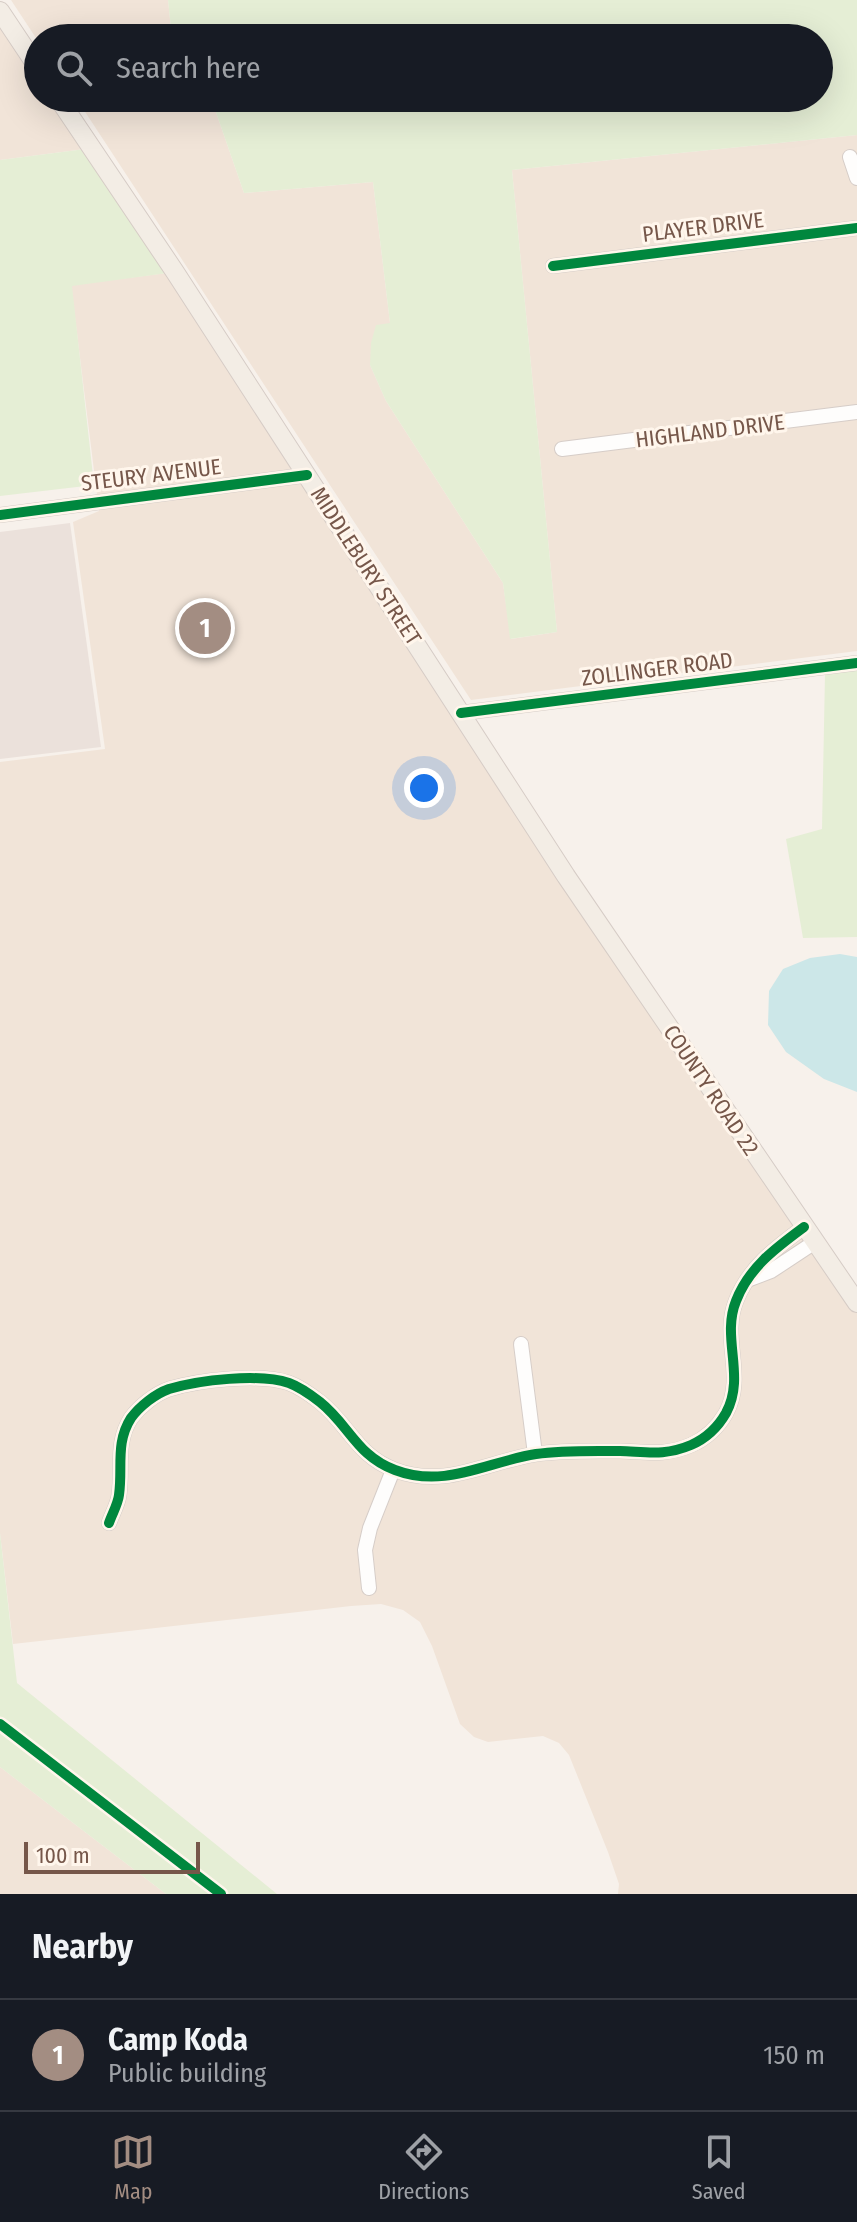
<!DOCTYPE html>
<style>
:root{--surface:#171b24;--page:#242831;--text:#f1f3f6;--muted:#9ea1a6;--line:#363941;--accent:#a38d82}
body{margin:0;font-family:"Fira Sans Condensed",sans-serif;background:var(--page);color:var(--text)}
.scale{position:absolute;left:24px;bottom:20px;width:176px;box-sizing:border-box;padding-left:8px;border:4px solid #76574a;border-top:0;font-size:22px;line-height:28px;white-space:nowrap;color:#76574a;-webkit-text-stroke:6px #fff6ec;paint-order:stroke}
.you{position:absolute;left:424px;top:788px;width:28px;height:28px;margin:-20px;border:6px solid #fff;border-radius:50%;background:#1a73e8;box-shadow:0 0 0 12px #1a73e833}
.badge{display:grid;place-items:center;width:52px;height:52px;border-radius:50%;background:var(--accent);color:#fff;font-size:26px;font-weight:700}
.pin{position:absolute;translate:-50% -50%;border:4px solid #fff;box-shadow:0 2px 8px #0006}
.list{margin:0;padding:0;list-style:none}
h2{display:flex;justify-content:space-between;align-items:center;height:104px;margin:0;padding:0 32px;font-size:34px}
h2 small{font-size:26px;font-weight:400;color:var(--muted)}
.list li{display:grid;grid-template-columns:52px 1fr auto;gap:24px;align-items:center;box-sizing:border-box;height:112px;padding:0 32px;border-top:2px solid var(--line)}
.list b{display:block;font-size:30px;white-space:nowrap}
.list p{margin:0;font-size:26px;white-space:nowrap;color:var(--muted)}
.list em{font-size:26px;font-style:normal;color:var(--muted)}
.icon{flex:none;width:44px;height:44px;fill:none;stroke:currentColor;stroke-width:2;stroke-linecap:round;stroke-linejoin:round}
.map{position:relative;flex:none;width:857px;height:1894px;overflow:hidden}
.search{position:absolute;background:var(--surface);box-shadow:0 8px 32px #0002;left:24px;right:24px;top:24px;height:88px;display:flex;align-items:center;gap:20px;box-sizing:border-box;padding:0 28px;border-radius:44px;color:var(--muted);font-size:30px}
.sheet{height:216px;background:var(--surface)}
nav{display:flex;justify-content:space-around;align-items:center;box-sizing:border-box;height:112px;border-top:2px solid var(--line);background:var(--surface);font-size:22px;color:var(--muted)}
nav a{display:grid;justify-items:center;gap:4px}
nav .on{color:var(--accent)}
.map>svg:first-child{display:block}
</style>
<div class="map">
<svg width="857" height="1894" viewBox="0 0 857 1894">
<rect width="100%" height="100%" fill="#f7f1eb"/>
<g fill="#f1e4d8">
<path d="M11,0H168L172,38H38V41Z"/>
<path d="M0,11L38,68V98H58L93,148L0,160Z"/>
<path d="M76,98H211L244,193L373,182L390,323L370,365L386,401L503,583L511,639L557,632L512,170L857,135V651L471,700Z"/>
<path d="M175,272L857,1309V1894H618L619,1884L608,1852L569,1755L559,1743L543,1736L488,1742L474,1737L460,1724L432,1646L420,1622L403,1610L381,1604L351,1606L13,1644L0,1533V762L105,749L73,522L99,511L71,285Z"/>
<path d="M0,1767L166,1894H0Z"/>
</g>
<path fill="#ebe1db" d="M70,523L101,747L0,759V532Z"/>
<g fill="#e5eed5">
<path d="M168,0H857V135L512,170L557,632L510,639L503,583L386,401L370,365L371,343L376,325L390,323L373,182L244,193L211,98H819V38H172Z"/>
<path d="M93,148L175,272L72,286L94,485L0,496V160Z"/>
<path d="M857,670V937L803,938L786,839L822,829L825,674Z"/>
<path d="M0,1533L17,1683L277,1894H166L0,1767Z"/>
</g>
<path fill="#cce7e8" d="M840,954L857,957V1092L824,1079L786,1052L768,1025L769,991L783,969L810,958Z"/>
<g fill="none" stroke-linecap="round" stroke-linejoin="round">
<g stroke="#d6cdc8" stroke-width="16">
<g id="minor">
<path d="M850,157L857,178"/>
<path d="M553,266L857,228"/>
<path d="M562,449L857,412"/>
<path d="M0,515L307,475"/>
<path d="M461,713L857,663"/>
<path d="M750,1279L771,1271L815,1242"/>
<path d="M521,1344L535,1454"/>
<path d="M109,1523C112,1514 118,1504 119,1495C123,1468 115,1443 131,1418C140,1406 155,1394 169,1389C199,1380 259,1373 289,1383C300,1387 311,1395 320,1402C349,1425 357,1456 395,1470C445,1489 486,1462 536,1454C563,1450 593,1451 620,1451C648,1452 665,1456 691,1445C707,1438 718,1427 726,1413C746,1376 721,1338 736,1301C749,1267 777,1247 804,1227"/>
<path d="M369,1588L365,1550L370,1528L393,1470"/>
</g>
</g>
<g stroke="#d6ccc6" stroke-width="20">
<g id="major">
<path d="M0,11L38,68"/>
<path d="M58,98L175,272L566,876L857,1303"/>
</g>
</g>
<use href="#minor" stroke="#fefdfc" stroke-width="14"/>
<use href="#major" stroke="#f3ede5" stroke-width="18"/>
<g stroke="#fff6ec" stroke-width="15">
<g id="cycleway">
<path d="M553,266L857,228"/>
<path d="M0,515L307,475"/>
<path d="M461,713L857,663"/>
<path d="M109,1523C112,1514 118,1504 119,1495C123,1468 115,1443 131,1418C140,1406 155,1394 169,1389C199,1380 259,1373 289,1383C300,1387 311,1395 320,1402C349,1425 357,1456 395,1470C445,1489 486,1462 536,1454C563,1450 593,1451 620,1451C648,1452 665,1456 691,1445C707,1438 718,1427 726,1413C746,1376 721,1338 736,1301C749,1267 777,1247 804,1227"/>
<path d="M0,1724L221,1894"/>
</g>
</g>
<use href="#cycleway" stroke="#00873e" stroke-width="10"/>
</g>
<g text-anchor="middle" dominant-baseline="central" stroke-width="6" stroke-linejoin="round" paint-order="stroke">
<g font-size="22" fill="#76574a" stroke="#fff6ec">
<text transform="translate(703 227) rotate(-7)">PLAYER DRIVE</text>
<text transform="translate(710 431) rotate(-7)">HIGHLAND DRIVE</text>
<text transform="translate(151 475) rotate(-7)">STEURY AVENUE</text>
<text transform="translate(366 566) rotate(57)">MIDDLEBURY STREET</text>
<text transform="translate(657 669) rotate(-7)">ZOLLINGER ROAD</text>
<text transform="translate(711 1090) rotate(56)">COUNTY ROAD 22</text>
</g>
</g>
</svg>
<div class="scale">100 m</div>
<div class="you"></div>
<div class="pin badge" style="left:205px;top:628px">1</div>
<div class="search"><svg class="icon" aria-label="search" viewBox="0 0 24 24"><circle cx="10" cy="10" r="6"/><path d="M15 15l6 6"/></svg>Search here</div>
</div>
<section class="sheet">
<h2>Nearby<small></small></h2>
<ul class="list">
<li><span class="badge">1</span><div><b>Camp Koda</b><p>Public building</p></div><em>150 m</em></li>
</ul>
</section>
<nav>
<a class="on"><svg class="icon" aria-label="map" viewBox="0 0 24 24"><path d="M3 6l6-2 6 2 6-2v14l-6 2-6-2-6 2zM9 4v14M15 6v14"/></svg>Map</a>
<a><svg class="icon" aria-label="directions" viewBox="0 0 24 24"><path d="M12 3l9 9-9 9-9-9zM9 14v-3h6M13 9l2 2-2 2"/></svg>Directions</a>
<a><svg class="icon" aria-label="saved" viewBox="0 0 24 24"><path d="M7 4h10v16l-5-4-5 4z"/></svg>Saved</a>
</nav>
